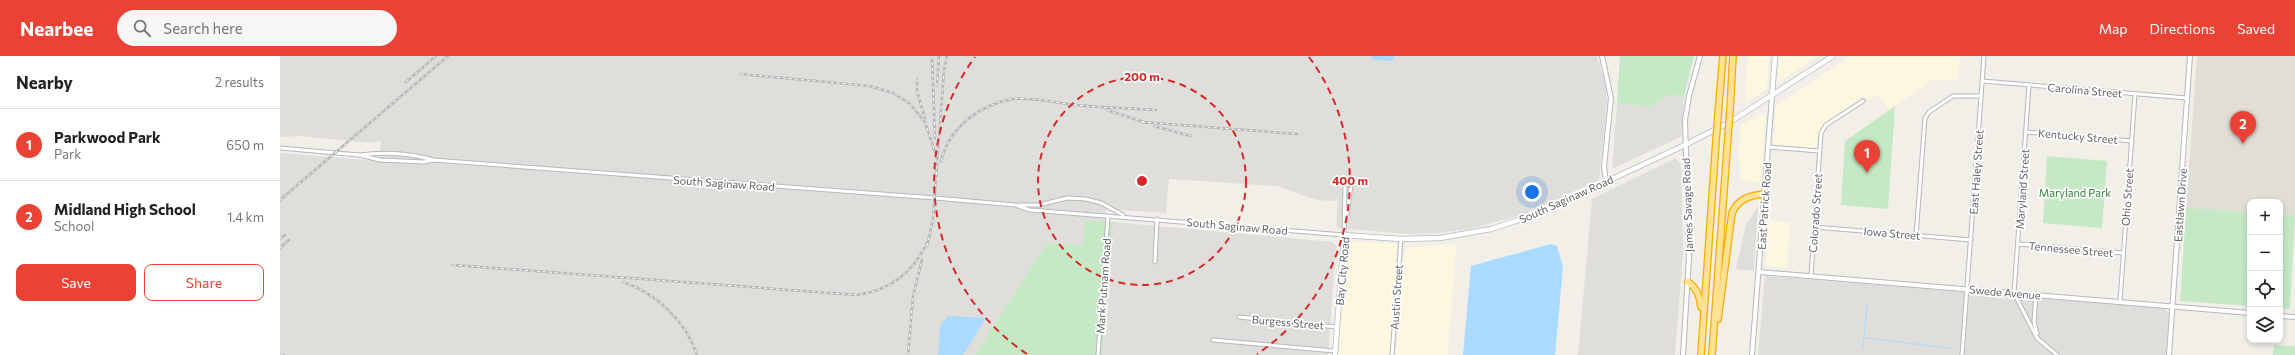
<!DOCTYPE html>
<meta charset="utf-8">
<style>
:root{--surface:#fff;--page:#f6f6f6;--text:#222;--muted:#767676;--line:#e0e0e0;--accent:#ea4335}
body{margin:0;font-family:Commissioner,sans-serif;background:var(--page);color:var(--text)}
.controls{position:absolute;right:12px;bottom:12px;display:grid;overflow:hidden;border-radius:8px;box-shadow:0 2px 6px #0003}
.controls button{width:36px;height:36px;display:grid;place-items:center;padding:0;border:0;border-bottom:1px solid var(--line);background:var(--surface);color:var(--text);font:20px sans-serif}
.you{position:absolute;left:1252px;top:136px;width:14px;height:14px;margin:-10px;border:3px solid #fff;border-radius:50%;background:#1a73e8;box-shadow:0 0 0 6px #1a73e833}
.badge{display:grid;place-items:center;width:26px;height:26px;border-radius:50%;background:var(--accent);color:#fff;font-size:13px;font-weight:700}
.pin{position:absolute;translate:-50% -33px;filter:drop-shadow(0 1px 2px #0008)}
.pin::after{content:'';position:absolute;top:21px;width:14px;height:12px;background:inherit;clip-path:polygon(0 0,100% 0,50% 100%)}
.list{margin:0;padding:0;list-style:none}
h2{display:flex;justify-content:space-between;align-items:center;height:52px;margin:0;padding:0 16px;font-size:17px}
h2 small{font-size:13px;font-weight:400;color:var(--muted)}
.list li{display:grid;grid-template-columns:26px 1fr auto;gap:12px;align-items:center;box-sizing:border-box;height:72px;padding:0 16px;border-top:1px solid var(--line)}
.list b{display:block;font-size:15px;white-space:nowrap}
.list p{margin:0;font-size:13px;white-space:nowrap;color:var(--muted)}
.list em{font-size:13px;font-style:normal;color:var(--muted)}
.actions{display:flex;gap:8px;padding:12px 16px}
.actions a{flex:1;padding:9px 0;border:1px solid var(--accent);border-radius:8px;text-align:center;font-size:14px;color:var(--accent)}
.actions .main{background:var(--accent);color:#fff}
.icon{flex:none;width:22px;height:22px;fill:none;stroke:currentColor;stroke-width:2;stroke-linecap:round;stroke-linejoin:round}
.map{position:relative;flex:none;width:2015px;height:299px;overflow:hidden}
header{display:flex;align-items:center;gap:24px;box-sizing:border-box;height:56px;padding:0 20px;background:var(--accent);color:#fff}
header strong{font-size:19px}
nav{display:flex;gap:22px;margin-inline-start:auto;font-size:14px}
.search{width:280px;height:36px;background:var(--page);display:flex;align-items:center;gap:10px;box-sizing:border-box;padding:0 14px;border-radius:22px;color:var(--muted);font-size:15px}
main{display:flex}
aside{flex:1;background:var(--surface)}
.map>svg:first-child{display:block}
</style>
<header>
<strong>Nearbee</strong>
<div class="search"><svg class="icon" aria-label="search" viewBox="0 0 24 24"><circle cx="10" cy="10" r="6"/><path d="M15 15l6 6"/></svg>Search here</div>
<nav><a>Map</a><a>Directions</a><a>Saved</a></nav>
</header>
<main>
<aside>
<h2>Nearby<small>2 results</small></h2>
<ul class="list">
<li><span class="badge">1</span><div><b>Parkwood Park</b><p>Park</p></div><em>650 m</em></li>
<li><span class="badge">2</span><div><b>Midland High School</b><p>School</p></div><em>1.4 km</em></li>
</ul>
<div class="actions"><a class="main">Save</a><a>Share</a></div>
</aside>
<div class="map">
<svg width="2015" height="299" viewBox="0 0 2015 299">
<rect width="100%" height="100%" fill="#f1efe8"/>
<g fill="#fef7e0">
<path d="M1468,0H1489L1487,33L1465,47Z"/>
<path d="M1500,0H1538L1499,26L1498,24Z"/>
<path d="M1571,0H1680L1678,25L1653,23L1609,54L1598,38L1590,44L1585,41H1581L1541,71L1536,91L1534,92L1494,88L1496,50Z"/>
<path d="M1485,57L1482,128L1461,123L1459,101L1460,69Z"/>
<path d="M1489,164L1510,166L1507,212L1486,210Z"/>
<path d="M1068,185L1117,188L1110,299H1058Z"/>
<path d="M1176,188L1168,299H1116L1125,192Z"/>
</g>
<g fill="#e0deda">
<path d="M0,0H1317L1325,28L1327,46L1319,124L1245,158L1190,173L1158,177L1128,178L1056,172L1058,142L1054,145L1037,144L997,130L889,123L886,157L839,154L827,148L825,167L805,165L803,190L767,187L695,299H0V97L100,105L101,84L92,87L19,80L0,81Z"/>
<path d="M1387,39L1404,40L1402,80L1332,113L1337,47L1369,51Z"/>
<path d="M1396,102L1401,109L1403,198L1395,299H1298L1312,143Z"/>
<path d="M1478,151L1474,215L1456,213L1466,169Z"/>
<path d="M833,166L1053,186L1056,190L1048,299H822Z"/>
<path d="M1485,220L1884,252L1889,257L1886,299H1478Z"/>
</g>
<path fill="#e1ded6" d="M1917,0H2015V159L2000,158V146H1970V156L1906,152Z"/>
<g fill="#c5e8c5">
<path d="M1340,0H1414L1404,40L1387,39L1369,51L1337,47Z"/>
<path d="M1615,50L1608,153L1561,149L1565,85Z"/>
<path d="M1767,100L1827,105L1822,172L1763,167Z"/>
<path d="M1906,152L1970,156V250L1900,245Z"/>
<path d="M2000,158L2015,159L2010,253H2000Z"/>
<path d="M805,165L833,166L822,299H695L767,187L803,189Z"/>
<path d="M1994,289L2015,290V299H1993Z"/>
</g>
<g fill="#aadaff">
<path d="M1092,0H1114L1113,5L1093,4Z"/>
<path d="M1271,188L1277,190L1283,211L1275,299H1183L1191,210Z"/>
<path d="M668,260L706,262L683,299H658L660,270Z"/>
</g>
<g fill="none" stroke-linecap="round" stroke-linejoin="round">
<g stroke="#aadaff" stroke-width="1">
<path d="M1584,282L1670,292"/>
<path d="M1583,293L1587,248"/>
</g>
<g stroke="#b5b8bc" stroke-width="5">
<g id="minor">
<path d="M1702,25L1907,42"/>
<path d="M1749,29L1734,237L1757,282L1777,299"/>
<path d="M1745,76L1852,85"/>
<path d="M1488,91L1539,95"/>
<path d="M0,92L79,99L100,104L144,106L153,104"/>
<path d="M79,99C103,96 130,97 153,104L655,142L735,149L750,154L1064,179L1065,131"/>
<path d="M739,149H759L787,142L806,143L821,147L843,159"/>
<path d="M1067,158L1072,122"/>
<path d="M1534,171L1691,184"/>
<path d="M1636,180L1645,62L1649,56L1673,40H1701"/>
<path d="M1738,188L1843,197"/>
<path d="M875,206L877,163"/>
<path d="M1531,220L1541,77L1546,69L1583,45"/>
<path d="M1756,238L1754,266L1757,278"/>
<path d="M1840,245L1855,38"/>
<path d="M959,261L1057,271"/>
<path d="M933,284L1055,295"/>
<path d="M818,299L828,160"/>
<path d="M1112,299L1121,183"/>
<path d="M1682,299L1704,0"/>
</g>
</g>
<g stroke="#b5b8bc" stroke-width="6">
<g id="tertiary">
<path d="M1322,0L1331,42L1324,111L1326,126"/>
<path d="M1479,216L1970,257"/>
<path d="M2000,260L2015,261"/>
<path d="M1403,299L1409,201L1405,64L1409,40L1420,0"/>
<path d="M1472,299L1492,40"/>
<path d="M1889,299L1910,0"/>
</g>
</g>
<g stroke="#b6babf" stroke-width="6">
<g id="secondary">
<path d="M1492,40L1495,0"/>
<path d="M1055,299L1064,179L1121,183L1160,182L1211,173L1257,158L1405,89L1450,66L1553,0"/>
</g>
</g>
<g stroke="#f9ab00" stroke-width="8">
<g id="motorway">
<path d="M1450,54L1453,0"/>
<path d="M1438,59L1443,0"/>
<path d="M1408,226C1417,232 1420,240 1421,251"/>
<path d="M1438,263L1452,157C1458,143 1470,139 1485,138"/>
<path d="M1421,299L1436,85"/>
<path d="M1432,299L1448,80"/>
</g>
</g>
<use href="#minor" stroke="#fff" stroke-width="3"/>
<use href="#tertiary" stroke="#fff" stroke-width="4"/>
<use href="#secondary" stroke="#fff" stroke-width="4.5"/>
<use href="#motorway" stroke="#fde293" stroke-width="5.5"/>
<g stroke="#b6b7b8" stroke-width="2.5">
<g id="rail">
<path d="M652,0L655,82"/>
<path d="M461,18L590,30L613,37L630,48L645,66L655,96"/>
<path d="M637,23V36L645,62"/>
<path d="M126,26L156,0"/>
<path d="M657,30L659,0"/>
<path d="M827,54L867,67"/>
<path d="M862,66L1017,78"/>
<path d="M874,70L911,80"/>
<path d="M661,105C669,72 700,48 733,43C754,41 776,47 797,49C823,52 850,52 876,54"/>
<path d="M0,144L168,0"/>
<path d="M0,183L5,179"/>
<path d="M647,190L653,163L664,15L667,0"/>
<path d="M0,192L9,184"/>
<path d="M173,209L577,239C612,234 633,216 648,185"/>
<path d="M343,226C376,237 406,265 417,299"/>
<path d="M0,299H4"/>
<path d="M628,299L633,240L642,204"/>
</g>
</g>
<use href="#rail" stroke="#fff" stroke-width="1" stroke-dasharray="3" stroke-linecap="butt"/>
<g stroke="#f9ab00" stroke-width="8" stroke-linecap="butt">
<g id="motorway-bridge">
<path d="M1448,80L1450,54"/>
<path d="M1436,85L1438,59"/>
</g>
</g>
<use href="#motorway-bridge" stroke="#fde293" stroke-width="5.5"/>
</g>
<g fill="none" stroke="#d62828" stroke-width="2" stroke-dasharray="7 5">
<circle cx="862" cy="125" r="104"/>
<path d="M747 298A208 208 0 0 1 695 1M1029 1A208 208 0 0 1 977 298"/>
</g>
<g text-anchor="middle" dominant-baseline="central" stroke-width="3.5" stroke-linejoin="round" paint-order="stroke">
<g font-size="11" fill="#5f6368" stroke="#fff">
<text transform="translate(1805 34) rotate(5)">Carolina Street</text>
<text transform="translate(1798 80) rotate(5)">Kentucky Street</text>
<text transform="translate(1696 116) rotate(-86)">East Haley Street</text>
<text transform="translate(444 127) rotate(4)">South Saginaw Road</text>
<text transform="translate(1742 133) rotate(-86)">Maryland Street</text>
<text transform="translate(1847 141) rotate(-86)">Ohio Street</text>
<text transform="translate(1286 143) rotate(-24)">South Saginaw Road</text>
<text transform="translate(1407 149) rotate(-92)">James Savage Road</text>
<text transform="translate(1900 149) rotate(-86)">Eastlawn Drive</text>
<text transform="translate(1484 150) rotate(-86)">East Patrick Road</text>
<text transform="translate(1535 157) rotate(-86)">Colorado Street</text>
<text transform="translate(957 170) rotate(5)">South Saginaw Road</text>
<text transform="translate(1612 177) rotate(5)">Iowa Street</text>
<text transform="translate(1791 193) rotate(5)">Tennessee Street</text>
<text transform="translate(1062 215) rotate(-85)">Bay City Road</text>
<text transform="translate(823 230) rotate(-86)">Mark Putnam Road</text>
<text transform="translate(1725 236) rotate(5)">Swede Avenue</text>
<text transform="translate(1116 241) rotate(-86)">Austin Street</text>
<text transform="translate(1008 266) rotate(5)">Burgess Street</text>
</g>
<g font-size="11" fill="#348238" stroke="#fff">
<text x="1795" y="136">Maryland Park</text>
</g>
</g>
<circle cx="862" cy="125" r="6" fill="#d62828" stroke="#fff" stroke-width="2"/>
<g font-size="12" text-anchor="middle" font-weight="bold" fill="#d62828" stroke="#fff" stroke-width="3.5" stroke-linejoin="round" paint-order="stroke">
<text x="862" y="25">200 m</text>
<text x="1070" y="129">400 m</text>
</g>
</svg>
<div class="controls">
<button>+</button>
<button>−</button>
<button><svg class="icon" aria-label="locate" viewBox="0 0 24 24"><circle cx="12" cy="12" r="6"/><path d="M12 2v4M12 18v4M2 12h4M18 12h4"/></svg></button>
<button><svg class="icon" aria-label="layers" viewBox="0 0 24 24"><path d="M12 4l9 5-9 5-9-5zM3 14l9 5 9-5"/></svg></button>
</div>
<div class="you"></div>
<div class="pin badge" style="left:1587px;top:117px">1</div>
<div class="pin badge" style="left:1963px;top:88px">2</div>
</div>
</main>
